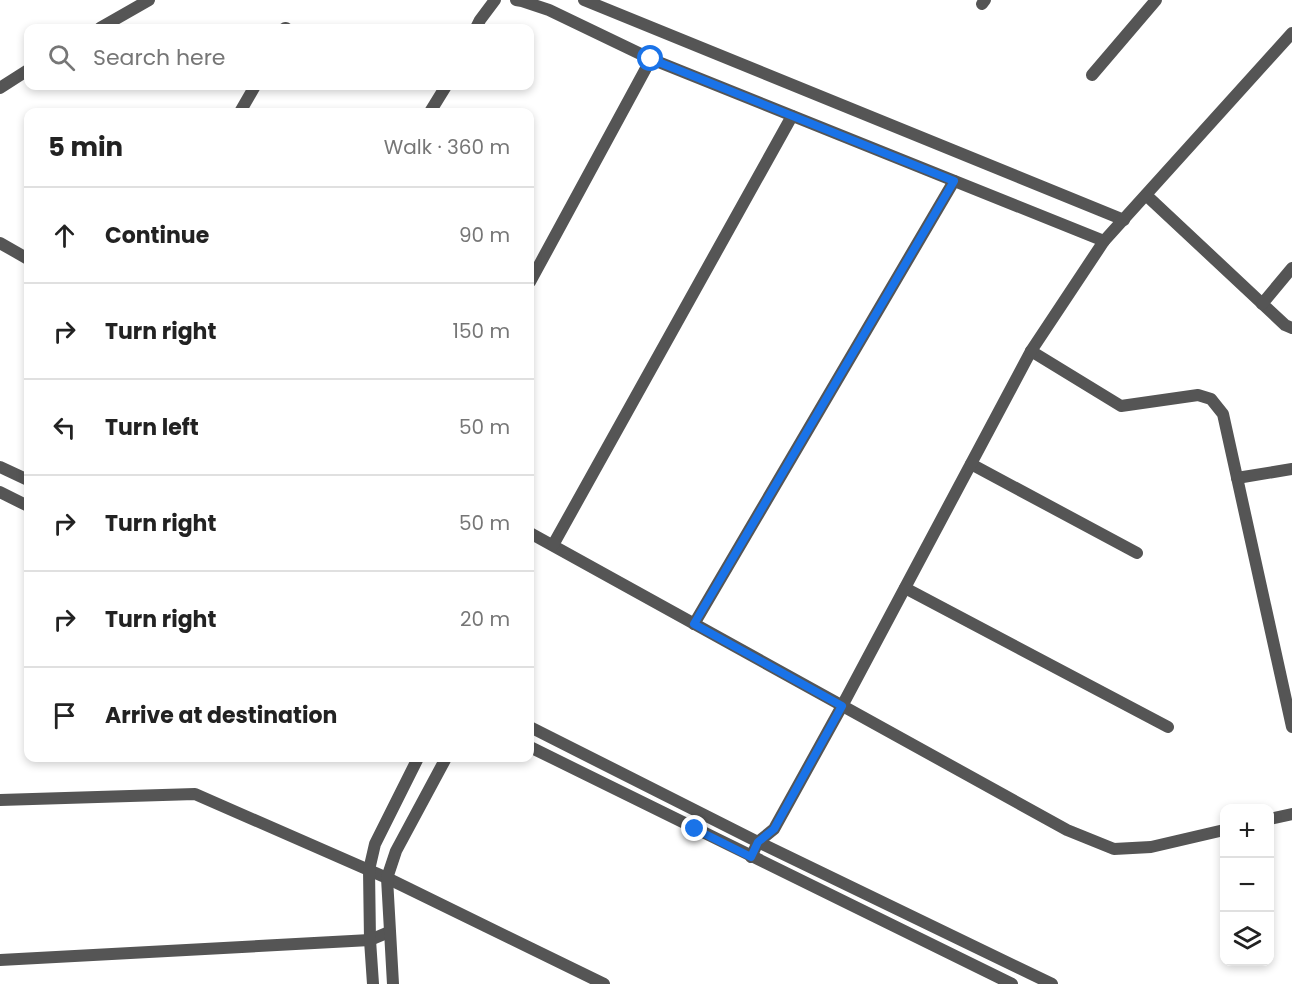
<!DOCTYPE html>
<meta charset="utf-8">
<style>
:root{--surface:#fff;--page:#f2f2f2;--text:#222;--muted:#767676;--line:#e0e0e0}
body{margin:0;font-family:Poppins,sans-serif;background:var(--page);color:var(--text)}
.controls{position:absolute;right:18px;bottom:18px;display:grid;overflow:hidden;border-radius:12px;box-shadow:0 3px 9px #0003}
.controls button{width:54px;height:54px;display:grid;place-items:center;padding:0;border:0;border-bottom:2px solid var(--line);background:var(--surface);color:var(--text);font:30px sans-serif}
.stop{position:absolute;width:18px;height:18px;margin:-14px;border:4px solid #1a73e8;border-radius:50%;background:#fff}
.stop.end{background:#1a73e8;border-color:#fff;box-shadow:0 2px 6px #0008}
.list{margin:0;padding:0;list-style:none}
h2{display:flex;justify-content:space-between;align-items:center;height:78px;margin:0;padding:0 24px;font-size:26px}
h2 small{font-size:20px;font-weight:400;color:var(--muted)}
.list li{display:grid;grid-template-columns:39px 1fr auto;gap:18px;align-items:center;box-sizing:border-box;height:96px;padding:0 24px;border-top:2px solid var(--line)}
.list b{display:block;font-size:22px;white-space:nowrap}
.list em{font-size:20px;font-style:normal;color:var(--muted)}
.icon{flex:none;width:33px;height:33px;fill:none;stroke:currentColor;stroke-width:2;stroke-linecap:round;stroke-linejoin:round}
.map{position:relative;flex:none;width:1292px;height:984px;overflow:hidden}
.search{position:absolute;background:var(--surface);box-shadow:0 3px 9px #0003;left:24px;top:24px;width:510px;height:66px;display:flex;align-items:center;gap:15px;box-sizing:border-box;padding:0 21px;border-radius:12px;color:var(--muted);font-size:22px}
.panel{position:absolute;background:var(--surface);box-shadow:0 3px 9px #0003;left:24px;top:108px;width:510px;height:654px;border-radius:12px}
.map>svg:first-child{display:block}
</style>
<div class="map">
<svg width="1292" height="984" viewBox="0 0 1292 984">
<rect width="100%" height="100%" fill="#fff"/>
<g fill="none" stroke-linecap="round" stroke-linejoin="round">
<g stroke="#555" stroke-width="12">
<path d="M516,0L522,1L549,10L651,59L1104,241"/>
<path d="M584,0L1124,220"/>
<path d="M982,4L985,0"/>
<path d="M100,28L149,0"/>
<path d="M285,28H286"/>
<path d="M476,28L480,20L495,0"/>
<path d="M1092,75L1156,0"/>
<path d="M0,88L28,70"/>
<path d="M240,112L255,86"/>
<path d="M430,112L446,86"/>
<path d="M1146,195L1285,325L1292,328"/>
<path d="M0,243L28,259"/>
<path d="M530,282L651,59"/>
<path d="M1262,304L1292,268"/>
<path d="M1031,351L1121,406L1198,395L1211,399L1223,414L1292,727"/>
<path d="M971,464L1137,553"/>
<path d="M0,467L28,480"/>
<path d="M1237,478L1292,469"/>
<path d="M0,492L28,506"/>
<path d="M530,533L1067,830L1114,849L1151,847L1224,830"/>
<path d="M553,545L792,116"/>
<path d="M905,588L1168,727"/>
<path d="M694,624L954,181"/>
<path d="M530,727L758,842L1052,984"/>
<path d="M530,747L1012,984"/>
<path d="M0,800L195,794L387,878L604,984"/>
<path d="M1270,819L1292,814"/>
<path d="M751,857L758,842L774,829L842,706L1031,351L1104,241L1292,33"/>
<path d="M0,960L370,940L389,932"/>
<path d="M373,984L370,940L369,870L375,844L418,758"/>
<path d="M393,984L387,878L396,851L446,758"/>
</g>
</g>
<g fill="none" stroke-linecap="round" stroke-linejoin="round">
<path stroke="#1a73e8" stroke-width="8" d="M651,59L954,181L694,624L842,706L774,829L758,842L751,857L695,829"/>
</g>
</svg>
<div class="controls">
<button>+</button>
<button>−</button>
<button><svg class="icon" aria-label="layers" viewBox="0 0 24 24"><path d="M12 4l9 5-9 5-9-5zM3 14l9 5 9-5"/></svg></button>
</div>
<div class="stop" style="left:651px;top:59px"></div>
<div class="stop end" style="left:695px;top:829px"></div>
<div class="search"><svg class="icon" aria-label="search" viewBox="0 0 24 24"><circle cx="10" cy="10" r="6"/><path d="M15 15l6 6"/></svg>Search here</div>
<section class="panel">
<h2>5 min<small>Walk · 360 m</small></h2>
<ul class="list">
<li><svg class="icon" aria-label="ahead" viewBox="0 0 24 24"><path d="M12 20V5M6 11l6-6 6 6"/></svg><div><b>Continue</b></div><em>90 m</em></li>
<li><svg class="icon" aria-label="right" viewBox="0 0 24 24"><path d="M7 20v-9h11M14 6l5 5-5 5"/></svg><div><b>Turn right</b></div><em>150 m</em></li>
<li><svg class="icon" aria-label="left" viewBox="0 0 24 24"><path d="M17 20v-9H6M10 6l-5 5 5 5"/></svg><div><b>Turn left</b></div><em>50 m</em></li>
<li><svg class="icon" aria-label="right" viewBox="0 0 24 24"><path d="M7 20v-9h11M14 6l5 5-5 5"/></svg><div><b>Turn right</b></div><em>50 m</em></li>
<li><svg class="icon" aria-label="right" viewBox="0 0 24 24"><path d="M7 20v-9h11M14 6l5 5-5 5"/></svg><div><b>Turn right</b></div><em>20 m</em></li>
<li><svg class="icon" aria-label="arrive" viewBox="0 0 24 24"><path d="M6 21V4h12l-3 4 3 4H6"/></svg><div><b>Arrive at destination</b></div></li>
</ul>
</section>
</div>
